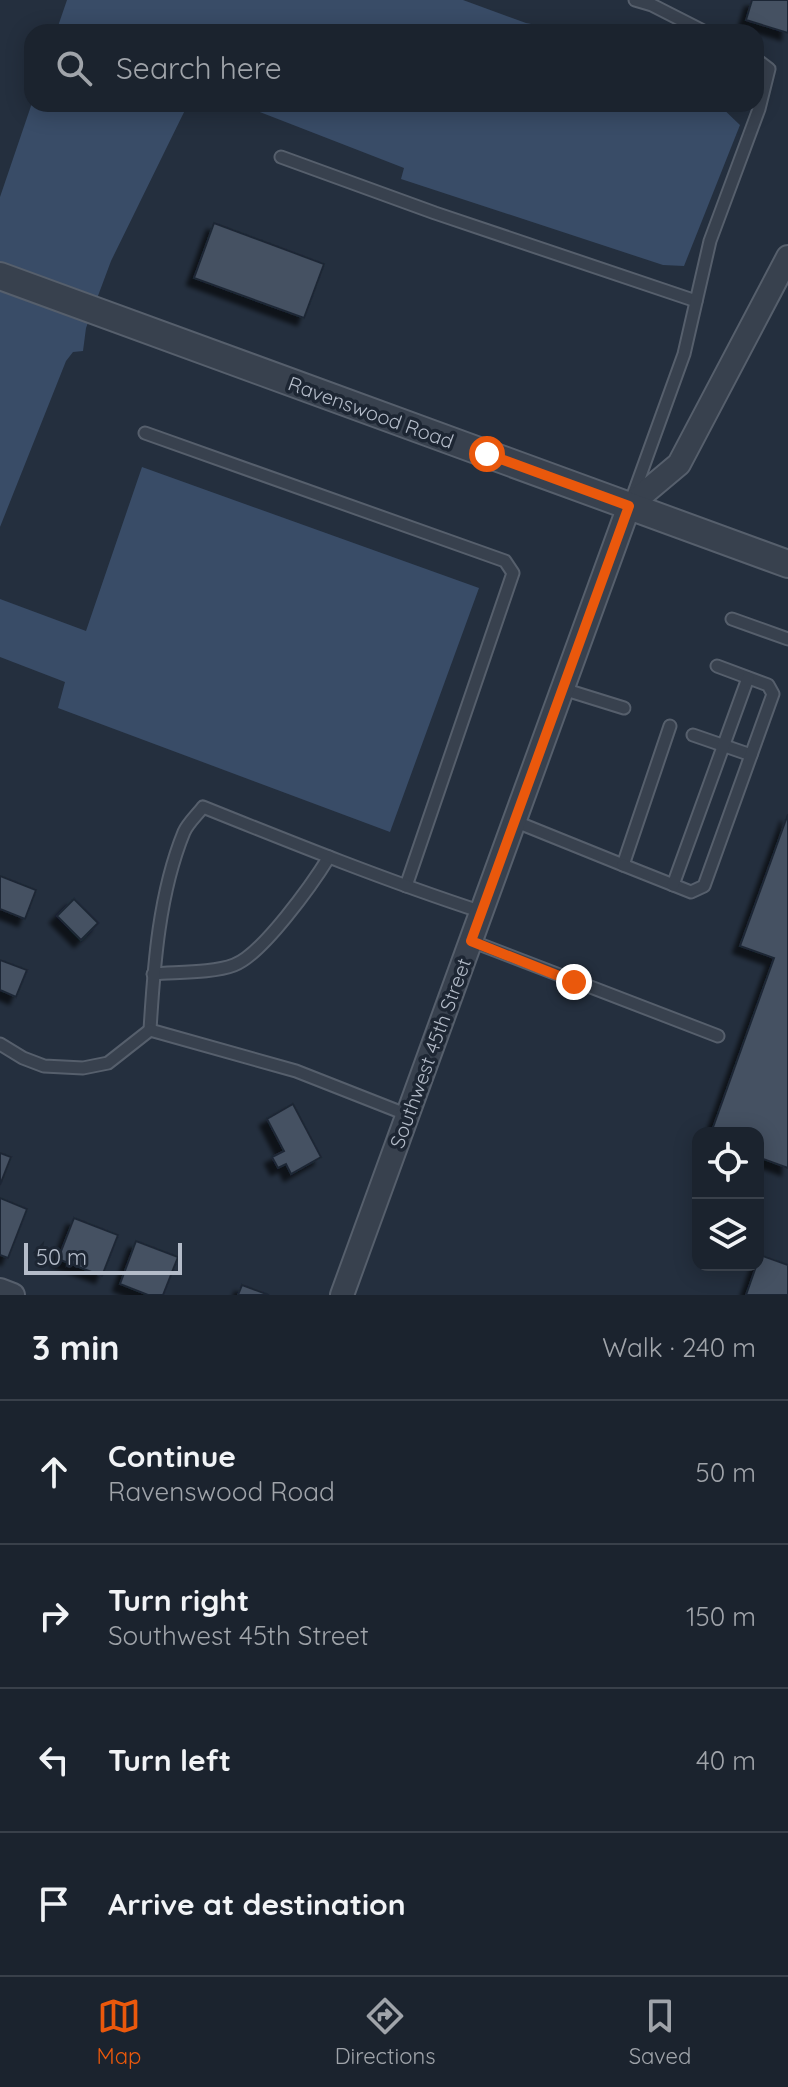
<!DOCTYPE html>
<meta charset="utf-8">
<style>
:root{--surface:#1b232e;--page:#242b36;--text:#f1f3f6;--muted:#a0a4aa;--line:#39404a;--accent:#ea580c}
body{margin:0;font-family:Quicksand,sans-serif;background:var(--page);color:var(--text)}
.controls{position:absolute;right:24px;bottom:24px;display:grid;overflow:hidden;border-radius:16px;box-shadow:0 4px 20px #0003}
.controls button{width:72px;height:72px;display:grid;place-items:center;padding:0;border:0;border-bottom:2px solid var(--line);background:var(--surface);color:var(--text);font:40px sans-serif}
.scale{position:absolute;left:24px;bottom:20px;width:158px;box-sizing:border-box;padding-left:8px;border:4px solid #b4bcc9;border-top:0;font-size:22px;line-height:28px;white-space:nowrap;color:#b4bcc9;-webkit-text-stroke:6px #1d2633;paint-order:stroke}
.stop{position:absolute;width:24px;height:24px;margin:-18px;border:6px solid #ea580c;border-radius:50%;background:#fff}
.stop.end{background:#ea580c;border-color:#fff;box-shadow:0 2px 8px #0008}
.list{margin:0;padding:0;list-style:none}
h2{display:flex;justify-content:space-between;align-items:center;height:104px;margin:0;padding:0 32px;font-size:34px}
h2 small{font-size:26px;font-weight:400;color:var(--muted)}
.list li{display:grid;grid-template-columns:52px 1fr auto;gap:24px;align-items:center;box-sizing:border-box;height:144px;padding:0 32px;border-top:2px solid var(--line)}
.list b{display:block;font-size:30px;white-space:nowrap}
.list p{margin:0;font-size:26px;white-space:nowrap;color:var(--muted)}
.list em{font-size:26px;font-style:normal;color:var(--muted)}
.icon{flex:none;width:44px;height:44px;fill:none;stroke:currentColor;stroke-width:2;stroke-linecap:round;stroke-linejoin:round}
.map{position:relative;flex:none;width:788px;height:1295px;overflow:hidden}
.search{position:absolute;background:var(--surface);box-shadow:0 4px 20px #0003;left:24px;right:24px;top:24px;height:88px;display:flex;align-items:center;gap:20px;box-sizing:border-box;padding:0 28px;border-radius:24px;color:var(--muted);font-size:30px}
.sheet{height:680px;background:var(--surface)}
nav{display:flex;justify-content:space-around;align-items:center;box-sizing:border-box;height:112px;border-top:2px solid var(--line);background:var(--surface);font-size:22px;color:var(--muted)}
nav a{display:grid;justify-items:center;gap:4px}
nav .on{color:var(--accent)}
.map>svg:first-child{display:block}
</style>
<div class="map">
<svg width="788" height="1295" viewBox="0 0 788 1295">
<defs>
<filter id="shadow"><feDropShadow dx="-7" dy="7" stdDeviation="2" flood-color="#0009"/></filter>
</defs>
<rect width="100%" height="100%" fill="#242f3e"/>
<g fill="#394c67">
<path d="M67,0H463L526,23L574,32H56Z"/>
<path d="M32,103L188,104L111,261L86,328L83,351L73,352L66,361L0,527V197Z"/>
<path d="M239,104H718L740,125L684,266L663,265L401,179L404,168Z"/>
<path d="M142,467L479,588L390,832L58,708L65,682L0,657V599L86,631Z"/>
</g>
<g fill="#455162" stroke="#1f2835" stroke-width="2" filter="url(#shadow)">
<path d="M752,0H788V33L746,20Z"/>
<path d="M214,223L324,264L304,318L194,278Z"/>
<path d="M788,814V1168L758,1157V1133H711L774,958L740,946Z"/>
<path d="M0,876L36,890L25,919L0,909Z"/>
<path d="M74,899L98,923L81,940L57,916Z"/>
<path d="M0,960L27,970L16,997L0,990Z"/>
<path d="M293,1104L321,1157L291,1174L286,1164L278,1168L272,1157L284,1151L267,1119Z"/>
<path d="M0,1153L11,1157L0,1185Z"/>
<path d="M0,1198L27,1209L8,1258L0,1255Z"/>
<path d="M74,1218L118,1235L102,1276L58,1259Z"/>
<path d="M136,1241L178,1257L163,1295H148L120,1284Z"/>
<path d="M760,1255L788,1265V1295H746Z"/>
<path d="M242,1285L269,1295H238Z"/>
</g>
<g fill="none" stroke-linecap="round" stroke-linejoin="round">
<g stroke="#565f6c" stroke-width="15">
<g id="service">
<path d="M635,0L652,5L705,32"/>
<path d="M281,157L435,213L696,301"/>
<path d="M145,433L505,561L513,573L406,886"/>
<path d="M632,498L684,354L710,241L759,109L769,69L756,59"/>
<path d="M732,619L788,639"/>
<path d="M563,689L624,708"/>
<path d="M693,735L751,755"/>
<path d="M514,821L623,865L670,726"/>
<path d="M623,865L691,892L704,886L773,694L768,685L717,666"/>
<path d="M673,885L748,678"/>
<path d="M471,941L718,1036"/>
<path d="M153,974C177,972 213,973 234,965C262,955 313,883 329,857"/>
<path d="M150,1030C154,964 159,893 184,832C188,823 197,815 203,807C295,844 387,881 482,912"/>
<path d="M0,1044L23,1058L44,1066L83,1068L108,1063L150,1030L296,1071L408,1115"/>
</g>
</g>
<g stroke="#565f6c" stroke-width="26">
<g id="minor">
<path d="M0,1290L13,1295"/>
<path d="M342,1295L629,506L679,464L788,257"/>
</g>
</g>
<g stroke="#565f6c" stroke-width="30">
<path id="tertiary" d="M0,276L788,564"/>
</g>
<use href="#service" stroke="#38414e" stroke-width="11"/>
<use href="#minor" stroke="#38414e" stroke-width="22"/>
<use href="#tertiary" stroke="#38414e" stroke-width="26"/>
</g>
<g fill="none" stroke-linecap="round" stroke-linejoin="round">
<path stroke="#ea580c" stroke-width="10" d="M487,454L629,506L471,941L574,982"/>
</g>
<g text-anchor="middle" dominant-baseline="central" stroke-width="7" stroke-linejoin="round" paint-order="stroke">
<g font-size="20" fill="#b4bcc9" stroke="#1d2633">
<text transform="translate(371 412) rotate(20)">Ravenswood Road</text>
<text transform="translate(430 1053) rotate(-70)">Southwest 45th Street</text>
</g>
</g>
</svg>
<div class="controls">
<button><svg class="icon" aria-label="locate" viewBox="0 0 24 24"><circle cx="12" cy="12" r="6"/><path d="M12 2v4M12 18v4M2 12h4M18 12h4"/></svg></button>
<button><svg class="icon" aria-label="layers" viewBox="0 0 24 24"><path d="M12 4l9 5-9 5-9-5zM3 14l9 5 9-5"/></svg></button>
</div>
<div class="scale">50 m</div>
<div class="stop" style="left:487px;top:454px"></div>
<div class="stop end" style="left:574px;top:982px"></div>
<div class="search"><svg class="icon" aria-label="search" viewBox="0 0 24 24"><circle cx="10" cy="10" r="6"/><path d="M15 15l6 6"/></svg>Search here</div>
</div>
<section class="sheet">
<h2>3 min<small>Walk · 240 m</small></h2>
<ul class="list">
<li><svg class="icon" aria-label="ahead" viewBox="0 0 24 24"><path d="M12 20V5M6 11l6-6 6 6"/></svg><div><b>Continue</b><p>Ravenswood Road</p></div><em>50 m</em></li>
<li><svg class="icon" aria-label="right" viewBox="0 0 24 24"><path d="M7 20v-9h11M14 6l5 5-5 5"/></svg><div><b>Turn right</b><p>Southwest 45th Street</p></div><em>150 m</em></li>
<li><svg class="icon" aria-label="left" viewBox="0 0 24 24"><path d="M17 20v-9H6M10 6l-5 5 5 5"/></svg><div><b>Turn left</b></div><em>40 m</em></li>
<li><svg class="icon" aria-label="arrive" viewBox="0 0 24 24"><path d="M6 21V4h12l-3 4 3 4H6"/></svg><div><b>Arrive at destination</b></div></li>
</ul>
</section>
<nav>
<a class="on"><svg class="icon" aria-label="map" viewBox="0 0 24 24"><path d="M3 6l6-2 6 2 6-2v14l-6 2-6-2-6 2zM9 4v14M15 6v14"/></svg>Map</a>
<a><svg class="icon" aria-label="directions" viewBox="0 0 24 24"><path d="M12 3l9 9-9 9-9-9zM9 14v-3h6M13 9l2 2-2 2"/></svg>Directions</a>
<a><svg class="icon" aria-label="saved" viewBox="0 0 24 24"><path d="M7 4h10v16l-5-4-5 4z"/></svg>Saved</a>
</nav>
